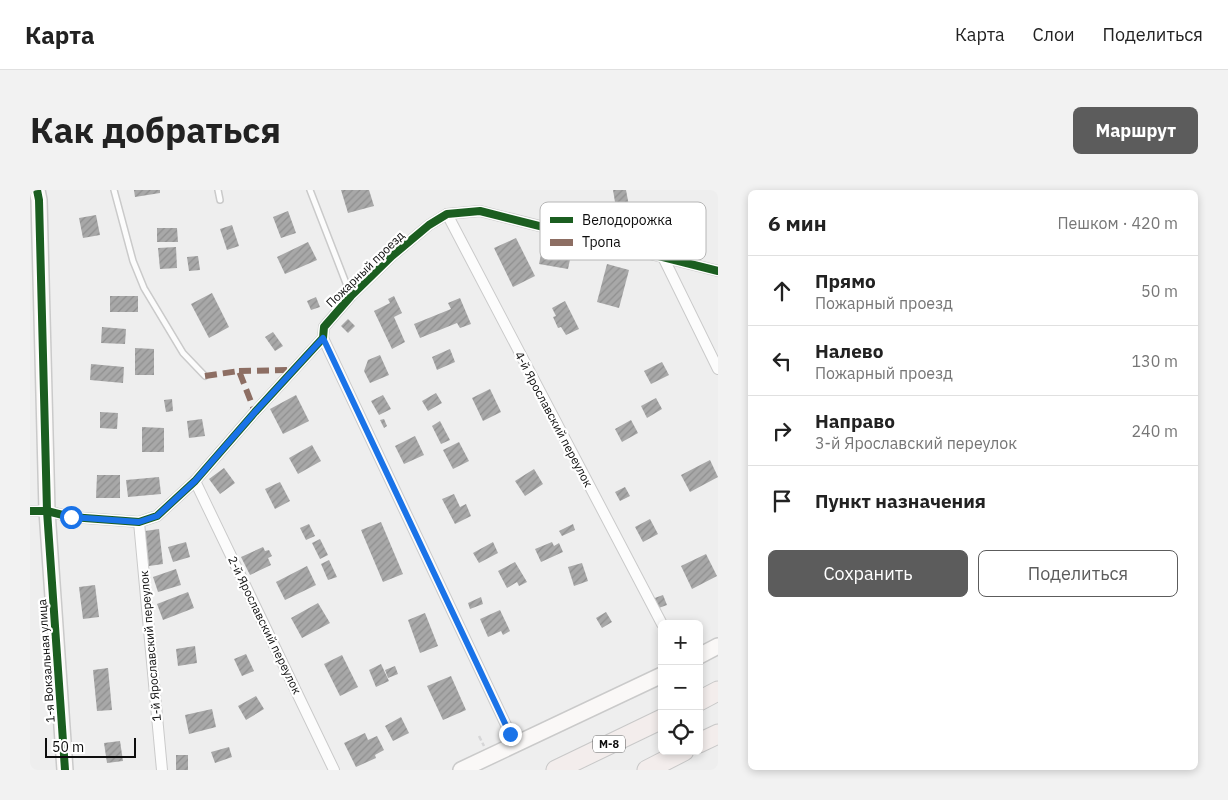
<!DOCTYPE html>
<html lang="ru">
<meta charset="utf-8">
<style>
:root{--surface:#fff;--page:#f2f2f2;--text:#222;--muted:#767676;--line:#e0e0e0;--accent:#5c5c5c}
body{margin:0;font-family:"IBM Plex Sans",sans-serif;background:var(--page);color:var(--text)}
.controls{position:absolute;right:15px;bottom:15px;display:grid;overflow:hidden;border-radius:8px;box-shadow:0 2px 8px #0003}
.controls button{width:45px;height:45px;display:grid;place-items:center;padding:0;border:0;border-bottom:1px solid var(--line);background:var(--surface);color:var(--text);font:25px sans-serif}
.scale{position:absolute;left:15px;bottom:12px;width:91px;box-sizing:border-box;padding-left:5px;border:2px solid #0d0d0d;border-top:0;font-size:14px;line-height:18px;white-space:nowrap;color:#0d0d0d;-webkit-text-stroke:4px #fff;paint-order:stroke}
.stop{position:absolute;width:15px;height:15px;margin:-11px;border:4px solid #1a73e8;border-radius:50%;background:#fff}
.stop.end{background:#1a73e8;border-color:#fff;box-shadow:0 1px 5px #0008}
.list{margin:0;padding:0;list-style:none}
h2{display:flex;justify-content:space-between;align-items:center;height:65px;margin:0;padding:0 20px;font-size:21px}
h2 small{font-size:16px;font-weight:400;color:var(--muted)}
.list li{display:grid;grid-template-columns:32px 1fr auto;gap:15px;align-items:center;box-sizing:border-box;height:70px;padding:0 20px;border-top:1px solid var(--line)}
.list b{display:block;font-size:19px;white-space:nowrap}
.list p{margin:0;font-size:16px;white-space:nowrap;color:var(--muted)}
.list em{font-size:16px;font-style:normal;color:var(--muted)}
.actions{display:flex;gap:10px;padding:15px 20px}
.actions a{flex:1;padding:11px 0;border:1px solid var(--accent);border-radius:8px;text-align:center;font-size:18px;color:var(--accent)}
.actions .main{background:var(--accent);color:#fff}
.icon{flex:none;width:28px;height:28px;fill:none;stroke:currentColor;stroke-width:2;stroke-linecap:round;stroke-linejoin:round}
.map{position:relative;flex:none;width:688px;height:580px;overflow:hidden;border-radius:8px}
header{display:flex;align-items:center;gap:30px;box-sizing:border-box;height:70px;padding:0 25px;background:var(--surface);border-bottom:1px solid var(--line)}
header strong{font-size:24px}
nav{display:flex;gap:28px;margin-inline-start:auto;font-size:18px}
.intro{display:flex;align-items:center;justify-content:space-between;box-sizing:border-box;height:120px;padding:0 30px}
h1{margin:0;font-size:35px}
.button{padding:12px 22px;border-radius:8px;background:var(--accent);color:#fff;font-size:18px;font-weight:700}
main{display:flex;gap:30px;padding:0 30px}
aside{flex:1;background:var(--surface);border-radius:8px;box-shadow:0 2px 8px #0003}
.map>svg:first-child{display:block}
</style>
<header>
<strong>Карта</strong>
<nav><a>Карта</a><a>Слои</a><a>Поделиться</a></nav>
</header>
<div class="intro"><h1>Как добраться</h1><a class="button">Маршрут</a></div>
<main>
<div class="map">
<svg width="688" height="580" viewBox="0 0 688 580">
<defs>
<pattern id="building-hatch" width="6" height="6" patternUnits="userSpaceOnUse" patternTransform="scale(1.25)"><rect width="6" height="6" fill="#a8a8a8"/><path d="M-1 1l2-2M0 6l6-6M5 7l2-2" fill="none" stroke="#8f8f8f"/></pattern>
</defs>
<rect width="100%" height="100%" fill="#eee"/>
<g fill="url(#building-hatch)">
<path d="M104,0H130V3L105,7Z"/>
<path d="M311,0H339L344,16L318,23Z"/>
<path d="M583,0H596L599,16L586,18Z"/>
<path d="M258,21L266,43L251,48L243,27Z"/>
<path d="M66,25L70,45L53,48L49,28Z"/>
<path d="M202,35L209,56L197,60L190,39Z"/>
<path d="M127,38H147L148,52H127Z"/>
<path d="M486,48L505,86L483,97L464,58Z"/>
<path d="M278,52L287,70L255,84L247,67Z"/>
<path d="M513,55L542,60L538,79L509,74Z"/>
<path d="M146,57L147,78L130,79L128,58Z"/>
<path d="M168,66L170,80L159,81L157,67Z"/>
<path d="M577,74L599,80L589,118L567,112Z"/>
<path d="M182,103L199,137L179,148L161,114Z"/>
<rect x="80" y="106" width="28" height="16"/>
<path d="M364,106L372,123L364,127L375,152L362,159L344,121L360,113L358,109Z"/>
<path d="M286,107L290,117L281,120L277,111Z"/>
<path d="M430,108L441,134L430,138L427,133L390,148L384,134L421,119L418,113Z"/>
<path d="M535,111L549,139L536,145L531,137L528,138L523,127L526,126L522,118Z"/>
<path d="M318,129L325,136L318,143L311,136Z"/>
<path d="M72,137L96,139L95,154L71,153Z"/>
<path d="M243,142L253,156L245,161L235,147Z"/>
<path d="M105,158L124,159V185H105Z"/>
<path d="M420,159L425,172L407,180L402,167Z"/>
<path d="M350,165L359,185L340,193L334,181L338,170Z"/>
<path d="M632,172L639,185L621,194L614,181Z"/>
<path d="M61,174L94,177L93,193L60,190Z"/>
<path d="M460,199L471,222L453,231L442,208Z"/>
<path d="M406,203L412,213L398,221L392,211Z"/>
<path d="M266,205L279,231L253,244L240,219Z"/>
<path d="M353,205L361,219L349,225L341,211Z"/>
<path d="M626,208L632,219L617,228L611,216Z"/>
<path d="M142,209L143,221L136,222L134,210Z"/>
<path d="M70,222L88,223L87,239L70,238Z"/>
<path d="M172,229L175,246L159,248L157,231Z"/>
<path d="M354,229L357,236L354,238L350,230Z"/>
<path d="M601,230L608,243L592,252L585,239Z"/>
<path d="M410,231L420,250L411,254L402,236Z"/>
<path d="M112,237L134,238V262H112Z"/>
<path d="M385,246L394,265L374,274L365,256Z"/>
<path d="M429,252L439,271L423,279L413,260Z"/>
<path d="M282,255L291,271L268,284L259,268Z"/>
<path d="M680,270L688,287L660,302L651,285Z"/>
<path d="M194,278L205,293L190,304L179,289Z"/>
<path d="M504,279L513,294L495,306L485,291Z"/>
<path d="M67,285H90V308H66Z"/>
<path d="M129,287L131,304L98,307L96,290Z"/>
<path d="M250,292L260,311L245,319L235,299Z"/>
<path d="M595,297L600,306L590,311L585,302Z"/>
<path d="M424,304L430,317L436,314L441,326L425,334L412,309Z"/>
<path d="M620,329L628,344L613,352L605,337Z"/>
<path d="M351,332L373,384L353,392L331,340Z"/>
<path d="M279,334L285,346L276,350L270,338Z"/>
<path d="M543,334L545,340L532,346L529,341Z"/>
<path d="M129,339L133,374L119,376L115,341Z"/>
<path d="M290,349L298,365L290,369L282,353Z"/>
<path d="M156,352L160,367L143,372L138,357Z"/>
<path d="M463,352L468,363L449,373L443,363Z"/>
<path d="M522,352L524,356L529,353L533,362L511,372L505,359Z"/>
<path d="M233,357L235,361L239,360L242,366L238,368L241,375L220,385L211,367Z"/>
<path d="M676,364L687,386L662,399L651,376Z"/>
<path d="M299,370L307,387L298,390L291,374Z"/>
<path d="M485,372L497,392L489,396L487,392L477,398L468,381Z"/>
<path d="M552,373L558,391L544,396L538,377Z"/>
<path d="M277,376L286,395L255,410L246,392Z"/>
<path d="M146,379L151,395L128,402L123,387Z"/>
<path d="M65,395L69,427L53,429L49,397Z"/>
<path d="M158,402L164,418L133,430L127,414Z"/>
<path d="M633,405L637,415L626,419L622,409Z"/>
<path d="M451,407L453,414L440,419L438,413Z"/>
<path d="M288,413L300,433L272,448L261,428Z"/>
<path d="M470,420L480,441L473,445L471,441L458,447L450,429Z"/>
<path d="M576,422L582,432L572,438L566,428Z"/>
<path d="M395,423L408,456L390,463L378,430Z"/>
<path d="M165,456L167,473L148,476L146,459Z"/>
<path d="M216,464L224,481L212,486L204,469Z"/>
<path d="M312,465L328,497L310,506L294,474Z"/>
<path d="M351,474L359,491L346,497L339,480Z"/>
<path d="M365,476L368,484L358,488L355,480Z"/>
<path d="M78,478L82,520L67,521L63,480Z"/>
<path d="M421,486L436,520L413,530L397,496Z"/>
<path d="M226,506L234,519L216,530L208,516Z"/>
<path d="M182,519L186,537L159,544L155,525Z"/>
<path d="M371,527L379,543L363,551L355,536Z"/>
<path d="M335,543L338,550L347,546L354,560L345,565L346,568L326,577L314,553Z"/>
<path d="M90,551L93,571L77,573L74,553Z"/>
<path d="M199,557L202,567L185,573L181,562Z"/>
<rect x="146" y="565" width="12" height="15"/>
</g>
<g fill="none" stroke-linecap="round" stroke-linejoin="round">
<g stroke="#cacaca" stroke-width="8">
<g id="lane">
<path d="M84,0L103,71L114,98L153,163L175,186"/>
<path d="M188,0L190,10"/>
<path d="M280,0L321,106"/>
</g>
</g>
<g stroke="#cacaca" stroke-width="12">
<g id="street">
<path d="M417,24L632,434"/>
<path d="M633,67L688,179"/>
<path d="M293,148L485,554"/>
<path d="M165,291L304,580"/>
<path d="M0,321H17L41,327L109,332L127,326L165,291L225,222L293,148L294,137L321,106L362,66L399,35L417,24L450,21L688,81"/>
<path d="M109,332L132,580"/>
</g>
</g>
<g stroke="#cacaca" stroke-width="18">
<g id="secondary">
<path d="M7,0L9,10L17,321L35,580"/>
<path d="M669,466L688,456"/>
<path d="M431,580L632,485"/>
</g>
</g>
<g stroke="#c8c8c8" stroke-width="21">
<g id="highway">
<path d="M669,511L688,501"/>
<path d="M669,553L688,544"/>
<path d="M526,580L632,529"/>
<path d="M617,580L654,561"/>
</g>
</g>
<path stroke="#d6d6d7" stroke-width="2.5" stroke-dasharray="5 2.5" stroke-linecap="butt" d="M449,546L454,556"/>
<use href="#lane" stroke="#fcfcfc" stroke-width="5"/>
<use href="#street" stroke="#fcfcfc" stroke-width="10"/>
<use href="#secondary" stroke="#faf8f7" stroke-width="15"/>
<use href="#highway" stroke="#f3edec" stroke-width="19"/>
<g stroke="#8d6e63" stroke-width="6" stroke-dasharray="12 6" stroke-linecap="butt">
<path d="M209,181L263,180"/>
<path d="M175,186L209,181L225,222"/>
</g>
<g stroke="#fff" stroke-width="11">
<g id="cycleway">
<path d="M7,0L9,10L17,321L35,580"/>
<path d="M0,321H17L41,327L109,332L127,326L165,291L225,222L293,148L294,137L321,106L362,66L399,35L417,24L450,21L688,81"/>
</g>
</g>
<use href="#cycleway" stroke="#1b5e20" stroke-width="8"/>
</g>
<g fill="none" stroke-linecap="round" stroke-linejoin="round">
<path stroke="#1a73e8" stroke-width="6" d="M41,327L109,332L127,326L165,291L225,222L293,148L480,544"/>
</g>
<g text-anchor="middle" dominant-baseline="central" stroke-width="4.5" stroke-linejoin="round" paint-order="stroke">
<rect fill="#fff" stroke="#565656" stroke-width="1" x="563" y="545.5" width="32" height="17" rx="4"/>
<g font-size="11" font-weight="bold" fill="#0d0d0d">
<text x="579" y="554">М-8</text>
</g>
<g font-size="12" fill="#0d0d0d" stroke="#fff">
<text transform="translate(335 79) rotate(-44)">Пожарный проезд</text>
<text transform="translate(524 229) rotate(62)">4-й Ярославский переулок</text>
<text transform="translate(235 435) rotate(64)">2-й Ярославский переулок</text>
<text transform="translate(120 456) rotate(-95)">1-й Ярославский переулок</text>
<text transform="translate(16 471) rotate(-94)">1-я Вокзальная улица</text>
</g>
</g>
<rect x="510" y="12" width="166" height="58" rx="8" fill="#fff" stroke="#b6b6b6" stroke-width="1"/>
<rect x="520" y="27" width="23" height="6" fill="#1b5e20"/>
<rect x="520" y="49" width="23" height="7" fill="#8d6e63"/>
<g font-size="14" fill="#0d0d0d">
<text x="552" y="35">Велодорожка</text>
<text x="552" y="57">Тропа</text>
</g>
</svg>
<div class="controls">
<button>+</button>
<button>−</button>
<button><svg class="icon" aria-label="locate" viewBox="0 0 24 24"><circle cx="12" cy="12" r="6"/><path d="M12 2v4M12 18v4M2 12h4M18 12h4"/></svg></button>
</div>
<div class="scale">50 m</div>
<div class="stop" style="left:41px;top:327px"></div>
<div class="stop end" style="left:480px;top:544px"></div>
</div>
<aside>
<h2>6 мин<small>Пешком · 420 m</small></h2>
<ul class="list">
<li><svg class="icon" aria-label="ahead" viewBox="0 0 24 24"><path d="M12 20V5M6 11l6-6 6 6"/></svg><div><b>Прямо</b><p>Пожарный проезд</p></div><em>50 m</em></li>
<li><svg class="icon" aria-label="left" viewBox="0 0 24 24"><path d="M17 20v-9H6M10 6l-5 5 5 5"/></svg><div><b>Налево</b><p>Пожарный проезд</p></div><em>130 m</em></li>
<li><svg class="icon" aria-label="right" viewBox="0 0 24 24"><path d="M7 20v-9h11M14 6l5 5-5 5"/></svg><div><b>Направо</b><p>3-й Ярославский переулок</p></div><em>240 m</em></li>
<li><svg class="icon" aria-label="arrive" viewBox="0 0 24 24"><path d="M6 21V4h12l-3 4 3 4H6"/></svg><div><b>Пункт назначения</b></div></li>
</ul>
<div class="actions"><a class="main">Сохранить</a><a>Поделиться</a></div>
</aside>
</main>
